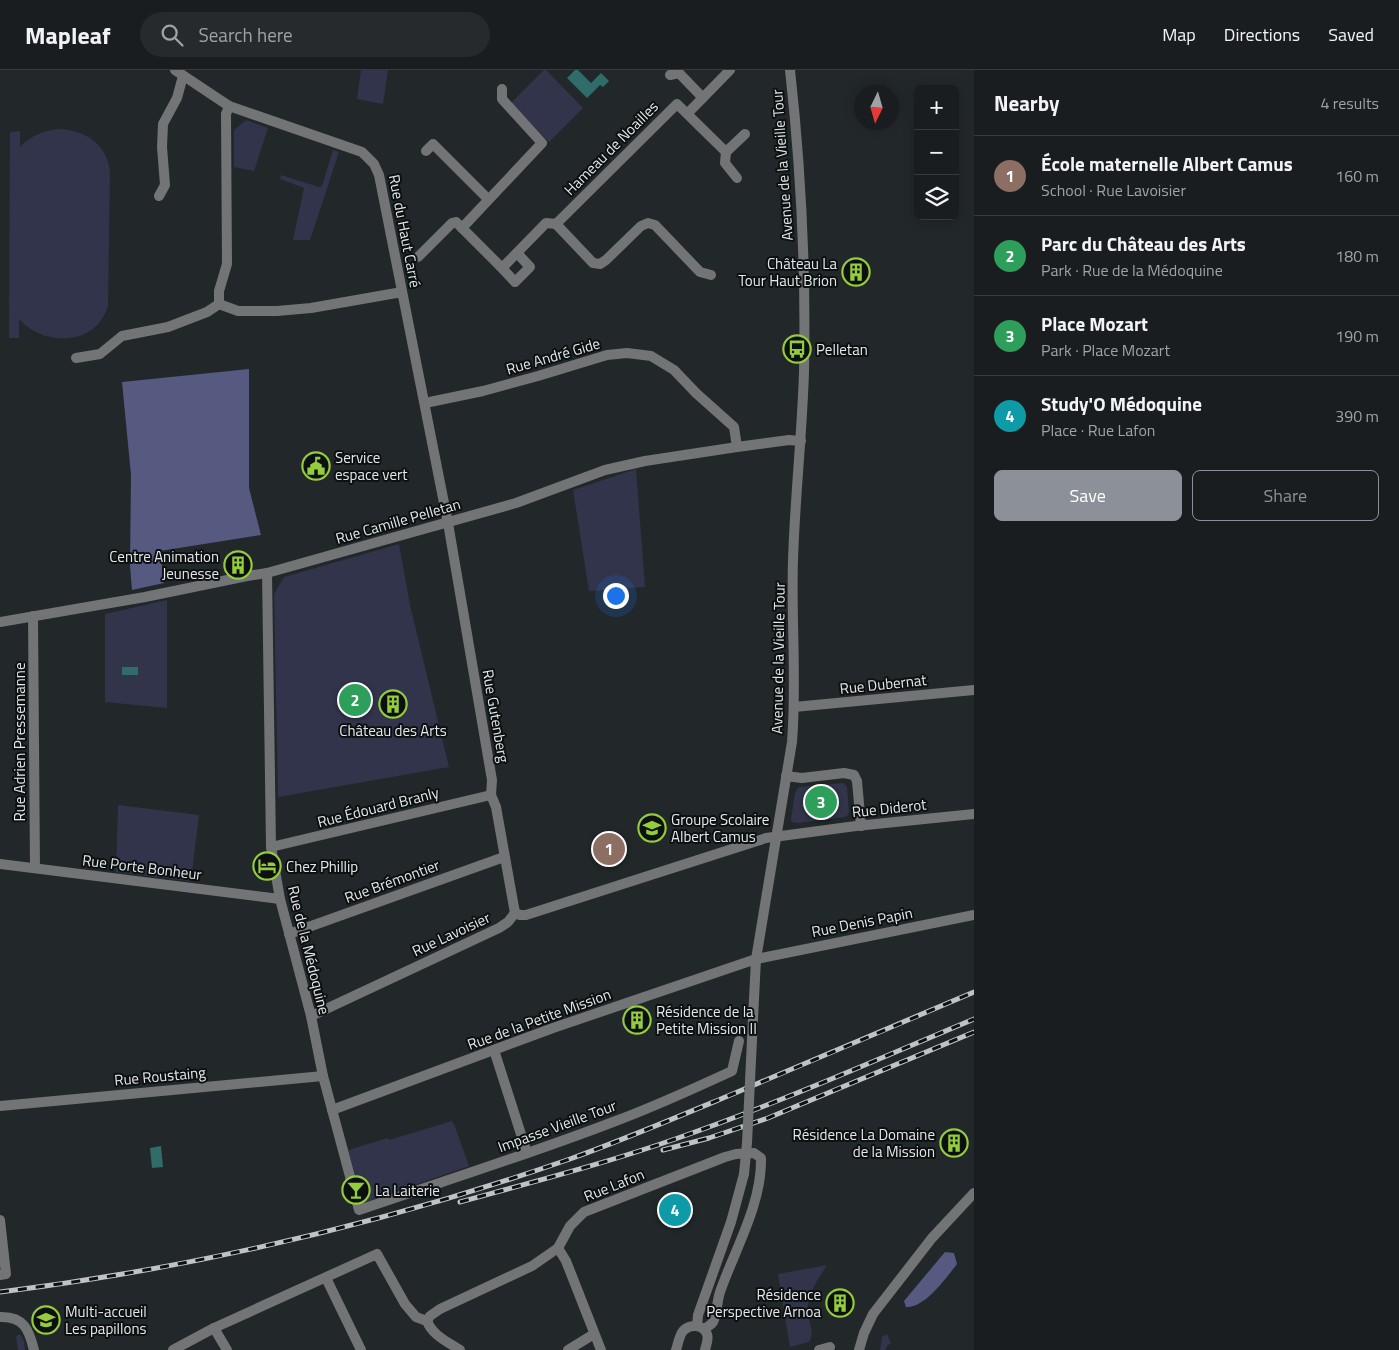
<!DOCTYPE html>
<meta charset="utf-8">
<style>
:root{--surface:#1a1d20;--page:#272a2d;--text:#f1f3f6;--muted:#9fa2a5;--line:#383b3e;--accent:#8c9099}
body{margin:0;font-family:"Titillium Web",sans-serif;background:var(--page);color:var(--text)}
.controls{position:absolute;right:15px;top:15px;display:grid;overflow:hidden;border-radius:8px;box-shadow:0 2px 12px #0003}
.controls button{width:45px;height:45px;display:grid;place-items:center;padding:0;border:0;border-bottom:1px solid var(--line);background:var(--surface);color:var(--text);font:25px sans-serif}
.compass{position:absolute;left:854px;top:15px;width:45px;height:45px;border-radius:50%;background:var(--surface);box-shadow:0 2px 12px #0003;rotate:185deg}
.you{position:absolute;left:615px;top:525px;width:18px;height:18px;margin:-12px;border:4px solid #fff;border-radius:50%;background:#1a73e8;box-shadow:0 0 0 8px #1a73e833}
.badge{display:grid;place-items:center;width:32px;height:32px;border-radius:50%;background:var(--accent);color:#fff;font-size:16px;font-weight:700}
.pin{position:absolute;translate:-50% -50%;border:2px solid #fff;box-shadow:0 1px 5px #0006}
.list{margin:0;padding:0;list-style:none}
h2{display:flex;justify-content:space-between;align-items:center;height:65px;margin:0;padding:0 20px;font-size:21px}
h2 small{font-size:16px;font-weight:400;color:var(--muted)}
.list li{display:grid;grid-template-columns:32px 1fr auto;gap:15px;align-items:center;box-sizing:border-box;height:80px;padding:0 20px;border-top:1px solid var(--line)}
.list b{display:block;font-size:19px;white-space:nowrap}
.list p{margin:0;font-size:16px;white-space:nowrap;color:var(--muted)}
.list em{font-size:16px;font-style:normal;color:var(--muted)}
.actions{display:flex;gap:10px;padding:15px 20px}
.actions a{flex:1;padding:11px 0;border:1px solid var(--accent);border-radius:8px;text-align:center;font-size:18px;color:var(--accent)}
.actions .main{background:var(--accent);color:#fff}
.icon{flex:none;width:28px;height:28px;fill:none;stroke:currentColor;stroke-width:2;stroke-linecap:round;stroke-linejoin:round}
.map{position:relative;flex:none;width:974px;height:1280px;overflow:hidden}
header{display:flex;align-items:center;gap:30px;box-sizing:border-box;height:70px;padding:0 25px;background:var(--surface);border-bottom:1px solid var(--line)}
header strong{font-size:24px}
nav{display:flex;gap:28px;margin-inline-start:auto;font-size:18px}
.search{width:350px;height:45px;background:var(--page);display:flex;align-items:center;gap:12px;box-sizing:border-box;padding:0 18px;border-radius:28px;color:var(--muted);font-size:19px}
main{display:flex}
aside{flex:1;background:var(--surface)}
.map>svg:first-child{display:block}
</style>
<header>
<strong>Mapleaf</strong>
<div class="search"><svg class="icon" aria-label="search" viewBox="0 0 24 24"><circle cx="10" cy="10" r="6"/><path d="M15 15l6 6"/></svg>Search here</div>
<nav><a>Map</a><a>Directions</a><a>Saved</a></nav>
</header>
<main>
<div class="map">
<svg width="974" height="1280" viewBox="0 0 974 1280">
<rect width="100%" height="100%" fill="#22272a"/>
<g fill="#32344b">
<path d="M361,0H388L383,34L357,29Z"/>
<path d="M544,0H546L583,38L549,72L511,33Z"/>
<path d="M246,50L268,58L254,101L234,97V60Z"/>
<path d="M61,59C86,61 106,74 110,100L108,236C106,242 103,248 99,253C78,277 38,271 19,249V268H9L10,62L20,61V77C32,65 44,60 61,59Z"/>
<path d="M333,80L339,82L310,170H293L304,118L280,109L281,105L319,117L322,116Z"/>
<path d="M636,399L645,517L589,521L573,420Z"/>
<path d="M399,474L410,535L449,697L278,727L274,524L284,507Z"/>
<path d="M167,530V638L105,632V544Z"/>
<path d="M843,713L847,717L849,741L848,745L845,747L797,753L792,752L791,749L795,723L797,719L800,717Z"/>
<path d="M118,735L199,745L191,811L116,802Z"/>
<path d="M452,1051L453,1054H454L469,1096L363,1133L348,1080L388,1068L389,1070Z"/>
<path d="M827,1195C819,1208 808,1222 808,1238C807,1251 816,1261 809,1272L790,1277L778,1204Z"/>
<path d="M20,1264L24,1271L25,1280H18L16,1266Z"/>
<path d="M887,1264L891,1273L887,1276L885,1280H880L882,1267Z"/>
</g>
<g fill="#565980">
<path d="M249,299V418L261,465L160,481L164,513L132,520L130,496L131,405L122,312Z"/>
<path d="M945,1182L954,1183L957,1194C947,1207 924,1239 906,1237L904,1231Z"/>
</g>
<g fill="#2f6c6a">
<path d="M575,0H578L591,13L601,3L609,11L603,17L600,15L587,28L567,8Z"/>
<rect x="122" y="597" width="16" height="8"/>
<path d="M161,1076L163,1097L152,1098L150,1078Z"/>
</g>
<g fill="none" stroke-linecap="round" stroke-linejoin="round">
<g stroke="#727476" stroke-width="10">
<path d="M175,0L229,36L362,82L374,94L379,105L448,453L492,710L491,725L496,737L515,843"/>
<path d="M670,5L679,3L703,28"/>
<path d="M229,36L226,44L227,194L219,221V234L238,241H277L311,238L402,222"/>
<path d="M688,43L730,0"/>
<path d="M426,81L433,74L488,129"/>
<path d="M726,82L725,93L737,108"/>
<path d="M159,126L165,115L162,77L163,54L177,28L183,6"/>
<path d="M556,154L593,193L600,194L606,190L641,156L648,153L655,155L700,202L711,205"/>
<path d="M462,158L542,73L502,29V19"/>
<path d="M418,187L452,153L456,152L500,196L505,195L546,153L556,154L677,34L726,82L745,64"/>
<path d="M500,196L515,212L530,197L517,183"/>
<path d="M76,288L100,284L122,266L168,257L207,242L219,234"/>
<path d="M425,333L483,321L538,306L607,285L627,283L651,286L674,300L696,323L734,357L737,377"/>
<path d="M267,503L271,777L280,829L311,946L323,1006L359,1140C444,1111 530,1084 613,1052C654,1037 693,1019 732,1001L739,971"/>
<path d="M33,546L35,798"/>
<path d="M794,637L974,620"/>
<path d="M786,706L802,708L844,703L854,705L857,711L861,756"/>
<path d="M271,777L491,725"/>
<path d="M0,794L280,829"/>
<path d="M515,843L520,845H526L766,768L856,756L974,744"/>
<path d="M289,864L504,787"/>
<path d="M311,946L499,858L508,852L515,843"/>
<path d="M494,980L527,1083"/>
<path d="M0,1036L323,1006"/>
<path d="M332,1040L553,958L756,889L974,845"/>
<path d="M0,1150L6,1204L0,1205"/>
<path d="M558,1178L566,1191L601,1280"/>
<path d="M326,1208L361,1280"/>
<path d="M0,1247C24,1246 29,1260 34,1280"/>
<path d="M427,1251L430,1246L440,1239L532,1196L558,1178L570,1156L584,1142L725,1087L736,1084L754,1083L761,1088C762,1134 735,1179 720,1222C717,1231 717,1244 713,1252C711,1255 707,1257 704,1259"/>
<path d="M214,1258L227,1280"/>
<path d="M173,1280L214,1258L377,1184L405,1234L416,1247L427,1251C432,1265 448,1272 460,1280"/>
<path d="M568,1280L594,1264"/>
<path d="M819,1280L830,1277"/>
</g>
<g stroke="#727476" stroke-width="10">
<path d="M0,552L145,527L247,506L267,503L516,433L605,400L645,391L737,377L789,370L801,371"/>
<path d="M753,949L756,889L792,672C797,611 791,551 793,490C795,427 802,365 804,302C806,202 801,99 790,0"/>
<path d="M697,1256L698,1245L731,1152L744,1104"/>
<path d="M676,1280C678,1274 679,1266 683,1261C690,1254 703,1254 707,1264C709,1270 706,1275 705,1280"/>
<path d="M859,1280L864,1263L873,1244L932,1168L974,1123"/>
</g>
<g stroke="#c0c3c5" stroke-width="5">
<g id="rail">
<path d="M663,1080L709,1068L768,1048L974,962"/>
<path d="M460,1132C533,1112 607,1093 678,1068C779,1033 876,990 974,949"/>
<path d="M0,1222C194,1198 386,1153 570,1089C623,1070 675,1048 728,1026C810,992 892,957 974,922"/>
</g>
</g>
<use href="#rail" stroke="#0d1011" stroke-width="3" stroke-dasharray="9" stroke-linecap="butt"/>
<path stroke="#727476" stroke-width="10" d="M744,1104L747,1073L753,949"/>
</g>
<defs>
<g id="building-ring" transform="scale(1.4375)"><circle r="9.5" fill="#0d1011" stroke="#95cc3b" stroke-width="1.5"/><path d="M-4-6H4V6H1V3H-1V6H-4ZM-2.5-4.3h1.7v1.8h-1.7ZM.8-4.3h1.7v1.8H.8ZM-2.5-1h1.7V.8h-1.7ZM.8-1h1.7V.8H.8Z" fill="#95cc3b"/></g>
<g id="bus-ring" transform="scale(1.4375)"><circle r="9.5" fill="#0d1011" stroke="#95cc3b" stroke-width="1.5"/><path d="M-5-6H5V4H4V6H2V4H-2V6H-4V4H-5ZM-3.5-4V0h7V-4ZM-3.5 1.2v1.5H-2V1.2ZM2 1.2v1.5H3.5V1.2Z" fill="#95cc3b"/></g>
<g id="civic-ring" transform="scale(1.4375)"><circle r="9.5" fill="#0d1011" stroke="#95cc3b" stroke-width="1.5"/><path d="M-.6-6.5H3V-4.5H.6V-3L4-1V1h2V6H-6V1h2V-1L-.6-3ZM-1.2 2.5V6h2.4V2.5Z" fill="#95cc3b"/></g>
<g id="school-ring" transform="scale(1.4375)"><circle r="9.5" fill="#0d1011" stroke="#95cc3b" stroke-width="1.5"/><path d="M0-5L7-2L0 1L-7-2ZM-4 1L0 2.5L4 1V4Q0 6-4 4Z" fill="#95cc3b"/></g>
<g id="hotel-ring" transform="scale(1.4375)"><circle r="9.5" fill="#0d1011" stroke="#95cc3b" stroke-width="1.5"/><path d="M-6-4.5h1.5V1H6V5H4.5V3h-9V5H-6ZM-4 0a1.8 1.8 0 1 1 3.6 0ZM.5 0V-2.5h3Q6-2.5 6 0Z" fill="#95cc3b"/></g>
<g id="bar-ring" transform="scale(1.4375)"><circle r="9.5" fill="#0d1011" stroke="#95cc3b" stroke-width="1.5"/><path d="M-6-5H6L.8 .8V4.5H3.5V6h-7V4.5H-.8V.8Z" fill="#95cc3b"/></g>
</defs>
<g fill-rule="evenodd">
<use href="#building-ring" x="856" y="202"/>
<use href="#bus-ring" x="797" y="279"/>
<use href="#civic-ring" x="316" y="396"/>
<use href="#building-ring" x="238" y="495"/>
<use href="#building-ring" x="393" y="634"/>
<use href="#school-ring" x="652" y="758"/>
<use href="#hotel-ring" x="267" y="796"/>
<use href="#building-ring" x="637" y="950"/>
<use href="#building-ring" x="954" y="1073"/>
<use href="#bar-ring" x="356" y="1120"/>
<use href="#building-ring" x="840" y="1233"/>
<use href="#school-ring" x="46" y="1250"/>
</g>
<g text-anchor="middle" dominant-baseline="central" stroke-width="4" stroke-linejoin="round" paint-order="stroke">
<g font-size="15" fill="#e5e8ea" stroke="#0d1011">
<text transform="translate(611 78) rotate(-45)">Hameau de Noailles</text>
<text transform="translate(782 95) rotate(-94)">Avenue de la Vieille Tour</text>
<text transform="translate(405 161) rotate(79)">Rue du Haut Carré</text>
<text transform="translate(553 286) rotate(-16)">Rue André Gide</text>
<text transform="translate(398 451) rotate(-16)">Rue Camille Pelletan</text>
<text transform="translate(778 588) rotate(-89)">Avenue de la Vieille Tour</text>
<text transform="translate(883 614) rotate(-6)">Rue Dubernat</text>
<text transform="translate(496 646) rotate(80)">Rue Gutenberg</text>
<text transform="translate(19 672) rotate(-90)">Rue Adrien Pressemanne</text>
<text transform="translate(378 737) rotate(-14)">Rue Édouard Branly</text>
<text transform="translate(889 738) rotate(-6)">Rue Diderot</text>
<text transform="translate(142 797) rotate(7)">Rue Porte Bonheur</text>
<text transform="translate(392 811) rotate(-20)">Rue Brémontier</text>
<text transform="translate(862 852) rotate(-11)">Rue Denis Papin</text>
<text transform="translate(451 864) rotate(-25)">Rue Lavoisier</text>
<text transform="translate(309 880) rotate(76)">Rue de la Médoquine</text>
<text transform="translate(539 949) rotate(-20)">Rue de la Petite Mission</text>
<text transform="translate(160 1006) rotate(-5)">Rue Roustaing</text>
<text transform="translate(557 1056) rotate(-20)">Impasse Vieille Tour</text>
<text transform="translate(614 1115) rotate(-22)">Rue Lafon</text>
</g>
<g font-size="15" fill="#e5e8ea" stroke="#0d1011" text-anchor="start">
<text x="837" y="193" text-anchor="end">Château La<tspan x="837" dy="17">Tour Haut Brion</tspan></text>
<text x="816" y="279">Pelletan</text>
<text x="335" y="387">Service<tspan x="335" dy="17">espace vert</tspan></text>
<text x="219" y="486" text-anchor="end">Centre Animation<tspan x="219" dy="17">Jeunesse</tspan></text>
<text x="393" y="660" text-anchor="middle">Château des Arts</text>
<text x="671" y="749">Groupe Scolaire<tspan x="671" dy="17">Albert Camus</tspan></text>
<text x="286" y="796">Chez Phillip</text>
<text x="656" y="941">Résidence de la<tspan x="656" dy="17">Petite Mission II</tspan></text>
<text x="935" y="1064" text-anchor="end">Résidence La Domaine<tspan x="935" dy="17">de la Mission</tspan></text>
<text x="375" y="1120">La Laiterie</text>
<text x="821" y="1224" text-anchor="end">Résidence<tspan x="821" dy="17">Perspective Arnoa</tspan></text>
<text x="65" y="1241">Multi-accueil<tspan x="65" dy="17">Les papillons</tspan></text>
</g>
</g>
</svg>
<div class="controls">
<button>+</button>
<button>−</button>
<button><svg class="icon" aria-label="layers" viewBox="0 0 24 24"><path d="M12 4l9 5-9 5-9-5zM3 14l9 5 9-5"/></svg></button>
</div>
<svg class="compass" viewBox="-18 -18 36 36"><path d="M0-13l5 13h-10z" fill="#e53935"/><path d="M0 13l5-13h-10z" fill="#9fa2a5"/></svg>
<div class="you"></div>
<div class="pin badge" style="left:609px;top:779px;background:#8d6e63">1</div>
<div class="pin badge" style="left:355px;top:630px;background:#2e9e5b">2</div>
<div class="pin badge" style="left:821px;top:732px;background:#2e9e5b">3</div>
<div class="pin badge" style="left:675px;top:1140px;background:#0f9aa8">4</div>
</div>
<aside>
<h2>Nearby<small>4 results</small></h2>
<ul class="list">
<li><span class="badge" style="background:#8d6e63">1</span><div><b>École maternelle Albert Camus</b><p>School · Rue Lavoisier</p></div><em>160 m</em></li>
<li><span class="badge" style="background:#2e9e5b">2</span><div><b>Parc du Château des Arts</b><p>Park · Rue de la Médoquine</p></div><em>180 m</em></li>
<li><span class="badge" style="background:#2e9e5b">3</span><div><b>Place Mozart</b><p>Park · Place Mozart</p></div><em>190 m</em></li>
<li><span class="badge" style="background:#0f9aa8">4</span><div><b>Study'O Médoquine</b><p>Place · Rue Lafon</p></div><em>390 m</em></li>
</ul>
<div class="actions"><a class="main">Save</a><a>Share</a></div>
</aside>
</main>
